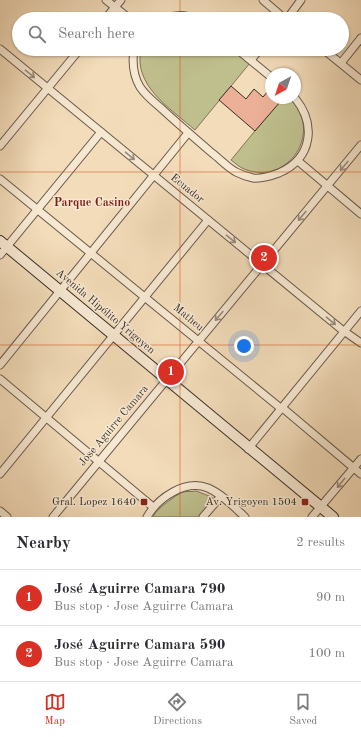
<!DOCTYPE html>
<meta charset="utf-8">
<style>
:root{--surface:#fff;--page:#f2f2f3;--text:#2b2b33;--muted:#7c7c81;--line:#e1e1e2;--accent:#d93025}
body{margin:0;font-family:"Old Standard TT",serif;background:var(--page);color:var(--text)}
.compass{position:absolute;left:265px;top:68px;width:36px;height:36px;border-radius:50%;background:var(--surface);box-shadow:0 1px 3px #0004;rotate:220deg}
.you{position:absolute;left:244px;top:346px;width:14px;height:14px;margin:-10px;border:3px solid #fff;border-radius:50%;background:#1a73e8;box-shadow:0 0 0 6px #1a73e833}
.badge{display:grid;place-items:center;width:26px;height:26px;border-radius:50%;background:var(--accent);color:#fff;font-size:13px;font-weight:700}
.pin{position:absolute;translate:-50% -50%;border:2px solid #fff;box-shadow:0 1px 4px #0006}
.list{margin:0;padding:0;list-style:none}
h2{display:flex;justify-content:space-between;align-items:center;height:52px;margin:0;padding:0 16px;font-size:17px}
h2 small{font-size:13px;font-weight:400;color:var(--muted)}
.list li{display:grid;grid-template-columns:26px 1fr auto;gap:12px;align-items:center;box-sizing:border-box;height:56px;padding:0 16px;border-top:1px solid var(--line)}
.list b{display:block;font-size:15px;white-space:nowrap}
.list p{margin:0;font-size:13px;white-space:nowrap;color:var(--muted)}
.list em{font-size:13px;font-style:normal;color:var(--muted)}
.icon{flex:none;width:22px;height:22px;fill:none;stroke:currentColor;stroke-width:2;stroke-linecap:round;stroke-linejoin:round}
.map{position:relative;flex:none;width:361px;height:517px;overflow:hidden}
.search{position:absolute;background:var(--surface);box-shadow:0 1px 3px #0004;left:12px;right:12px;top:12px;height:44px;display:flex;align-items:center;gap:10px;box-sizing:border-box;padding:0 14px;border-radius:22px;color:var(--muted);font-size:15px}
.sheet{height:164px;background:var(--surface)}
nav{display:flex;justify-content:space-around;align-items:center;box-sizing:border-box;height:56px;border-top:1px solid var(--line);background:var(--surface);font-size:11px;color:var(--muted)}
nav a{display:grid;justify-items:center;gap:2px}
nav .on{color:var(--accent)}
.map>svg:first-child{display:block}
</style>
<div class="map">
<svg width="361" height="517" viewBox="0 0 361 517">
<rect width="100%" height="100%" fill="#f3dcba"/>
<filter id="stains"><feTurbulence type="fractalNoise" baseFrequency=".005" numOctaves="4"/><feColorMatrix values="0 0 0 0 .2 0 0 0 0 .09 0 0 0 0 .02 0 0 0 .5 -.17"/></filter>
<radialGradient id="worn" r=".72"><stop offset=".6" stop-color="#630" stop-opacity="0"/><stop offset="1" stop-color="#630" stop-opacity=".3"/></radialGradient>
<g fill="#bfbf8d" stroke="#7c765a">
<path d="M141,49H232L250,63L195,130C170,108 133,86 141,49Z"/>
<path d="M282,98H289C325,131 288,187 244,169C239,167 235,163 231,160Z"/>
<path d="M196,491L212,497V501L199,517H153C155,510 176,495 183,492C187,491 192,492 196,491Z"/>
</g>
<path fill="#ebb097" stroke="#382d26" d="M231,86L246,99L254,89L263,97L268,91L271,94V98H276L280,102L255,131L219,100Z"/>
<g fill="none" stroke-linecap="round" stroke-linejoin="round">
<g stroke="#67594b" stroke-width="9">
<g id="minor">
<path d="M106,0L130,19"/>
<path d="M263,0L285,19"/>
<path d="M105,19L121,0"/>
<path d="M162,19C172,15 185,14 195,19"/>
<path d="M287,19L301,0"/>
<path d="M0,49L341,329L361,343"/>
<path d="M134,49C132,62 133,75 140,87C146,96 154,102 162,109C178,124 195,138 212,153C220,159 227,167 236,172C240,174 248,177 253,178C262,179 271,176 279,173C313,158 316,124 295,98"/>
<path d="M237,49L271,77"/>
<path d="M323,49L361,80"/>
<path d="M251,60L260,49"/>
<path d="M341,63L361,38"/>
<path d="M0,146L80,49"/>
<path d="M298,161L361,214"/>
<path d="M0,179L278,406L285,410L361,474"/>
<path d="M0,255L101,132"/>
<path d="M0,365L188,133"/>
<path d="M0,379L153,507"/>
<path d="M248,449L361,311"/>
<path d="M0,474L208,220"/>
<path d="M0,511L7,517"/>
<path d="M53,517L361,145"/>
<path d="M147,517C158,498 185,479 208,488C222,494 234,507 245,517"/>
<path d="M203,517L221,496"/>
<path d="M312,517L361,459"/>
</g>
</g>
<g stroke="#382d26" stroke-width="12">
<path id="secondary" d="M0,241L333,517"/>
</g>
<use href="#minor" stroke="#f7e8d2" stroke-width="7"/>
<use href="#secondary" stroke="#f7e8d2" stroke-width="10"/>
</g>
<defs><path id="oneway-shaft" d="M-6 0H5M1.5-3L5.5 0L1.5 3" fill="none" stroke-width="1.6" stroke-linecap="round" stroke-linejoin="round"/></defs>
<g stroke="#988a7c">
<use href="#oneway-shaft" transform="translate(30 74) rotate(39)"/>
<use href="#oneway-shaft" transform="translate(130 156) rotate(40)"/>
<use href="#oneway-shaft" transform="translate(344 166) rotate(130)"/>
<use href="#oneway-shaft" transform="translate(302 216) rotate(130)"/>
<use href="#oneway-shaft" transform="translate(231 239) rotate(39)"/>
<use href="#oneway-shaft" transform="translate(219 316) rotate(130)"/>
<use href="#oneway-shaft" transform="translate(331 321) rotate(40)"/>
<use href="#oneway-shaft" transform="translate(341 483) rotate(129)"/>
</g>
<path fill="none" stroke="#d6550f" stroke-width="1" stroke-opacity="0.55" d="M180,0V19M180,49V517M0,172H361M0,345H361"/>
<g fill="#8f2418" stroke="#f7e8d2" stroke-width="1.5">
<rect x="140" y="498" width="8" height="8" rx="2"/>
<rect x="301" y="498" width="8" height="8" rx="2"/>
</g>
<g text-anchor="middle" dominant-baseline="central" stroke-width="3" stroke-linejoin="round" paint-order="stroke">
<g font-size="11" fill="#382d26" stroke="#f7e8d2">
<text transform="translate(187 189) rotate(39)">Ecuador</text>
<text transform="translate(105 312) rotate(40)">Avenida Hipólito Yrigoyen</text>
<text transform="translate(188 318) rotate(40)">Matheu</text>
<text transform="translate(114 426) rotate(-50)">Jose Aguirre Camara</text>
</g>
<g font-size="11" fill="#382d26" stroke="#f7e8d2" text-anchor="end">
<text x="136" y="502">Gral. Lopez 1640</text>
<text x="297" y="502">Av. Yrigoyen 1504</text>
</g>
<g font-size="12" font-weight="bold" fill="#7a1f14" stroke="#f7e8d2">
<text x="92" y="203">Parque Casino</text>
</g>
</g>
<rect width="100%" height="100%" filter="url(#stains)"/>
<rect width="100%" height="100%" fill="url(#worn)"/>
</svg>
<svg class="compass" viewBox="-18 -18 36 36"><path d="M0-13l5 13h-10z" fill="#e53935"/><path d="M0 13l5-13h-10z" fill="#7c7c81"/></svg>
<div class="you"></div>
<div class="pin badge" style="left:171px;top:372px">1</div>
<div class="pin badge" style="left:264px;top:258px">2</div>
<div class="search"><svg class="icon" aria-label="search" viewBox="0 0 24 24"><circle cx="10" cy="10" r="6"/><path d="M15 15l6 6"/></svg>Search here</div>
</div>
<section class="sheet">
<h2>Nearby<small>2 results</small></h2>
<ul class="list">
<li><span class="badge">1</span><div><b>José Aguirre Camara 790</b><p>Bus stop · Jose Aguirre Camara</p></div><em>90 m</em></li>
<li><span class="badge">2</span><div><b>José Aguirre Camara 590</b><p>Bus stop · Jose Aguirre Camara</p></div><em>100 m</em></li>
</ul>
</section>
<nav>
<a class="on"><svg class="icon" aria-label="map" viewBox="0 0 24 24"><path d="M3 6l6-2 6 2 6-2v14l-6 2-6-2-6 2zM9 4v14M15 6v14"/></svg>Map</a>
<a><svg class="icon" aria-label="directions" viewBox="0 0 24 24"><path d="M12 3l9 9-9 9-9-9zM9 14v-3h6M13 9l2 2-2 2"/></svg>Directions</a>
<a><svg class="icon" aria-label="saved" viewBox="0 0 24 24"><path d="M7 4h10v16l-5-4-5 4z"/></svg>Saved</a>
</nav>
